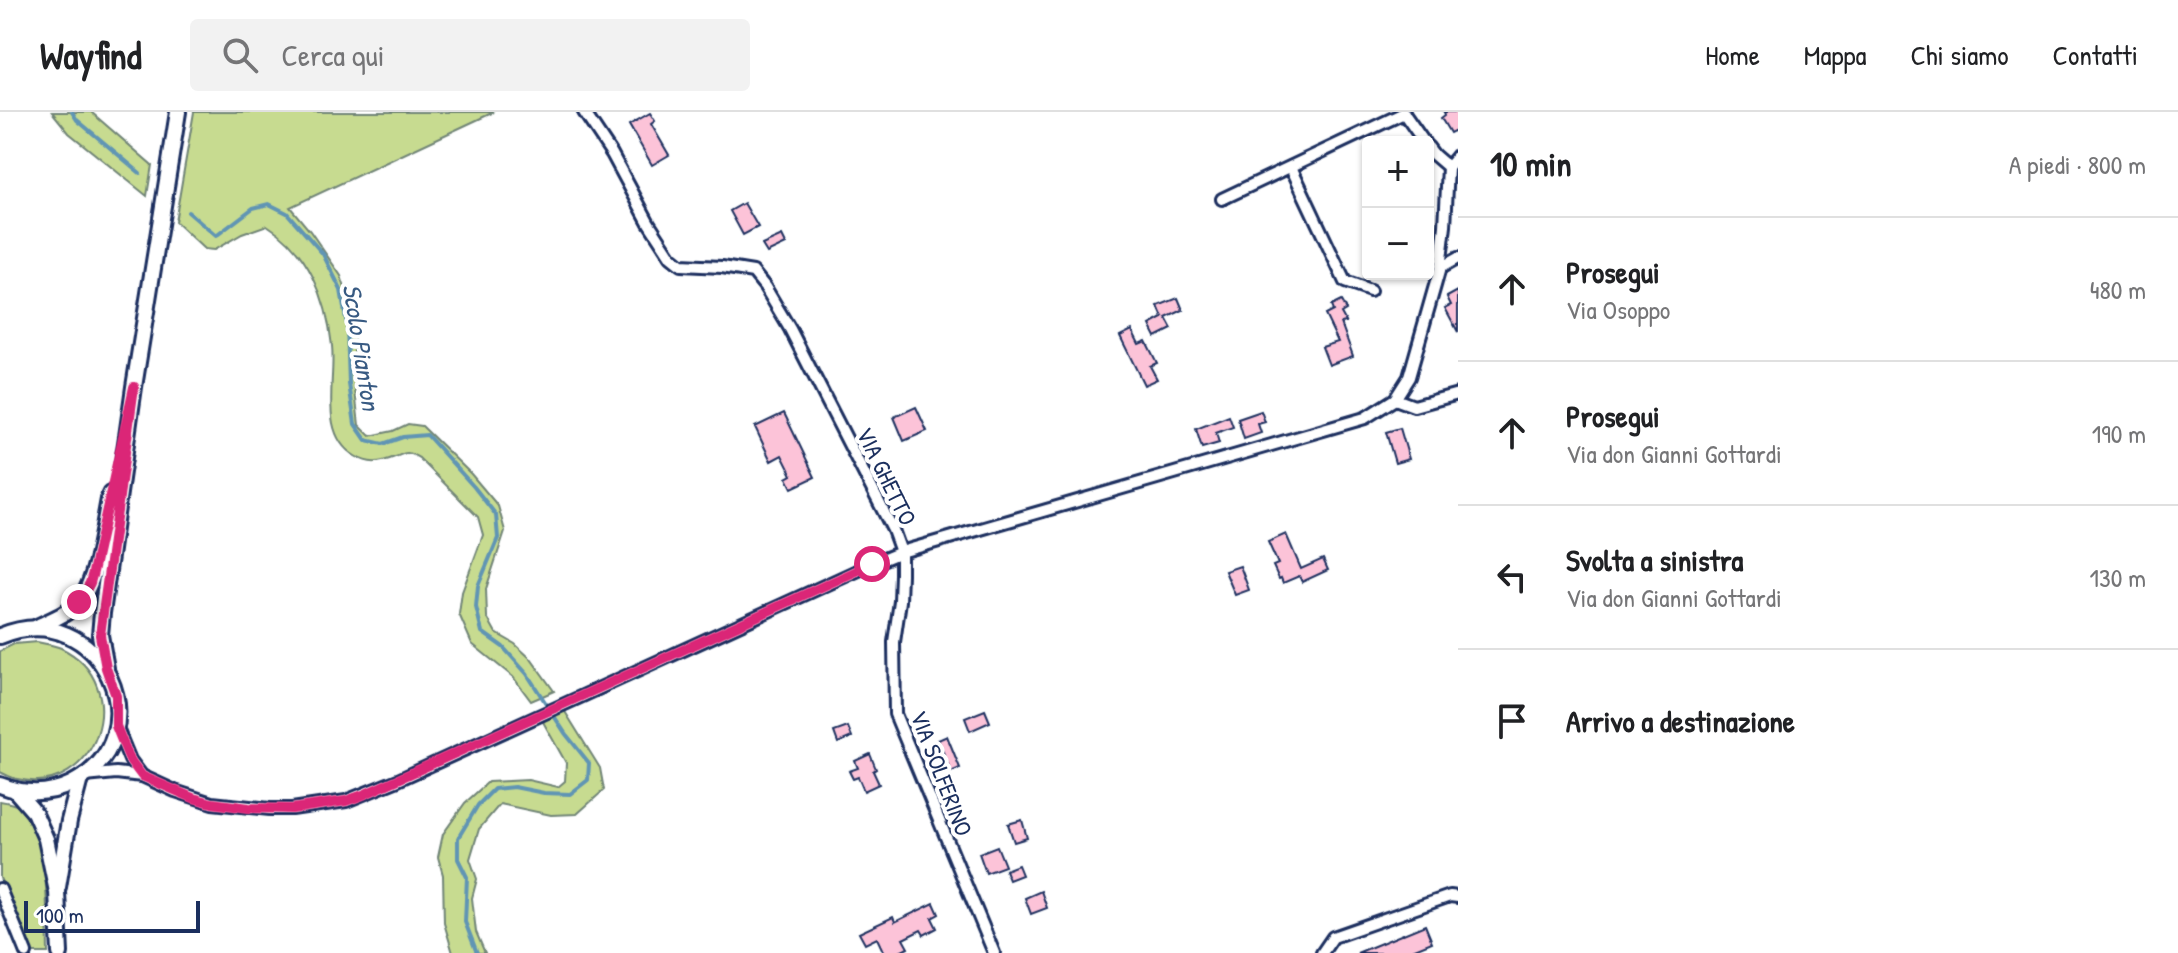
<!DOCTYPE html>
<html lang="it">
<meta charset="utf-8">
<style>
:root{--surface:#fff;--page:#f2f2f2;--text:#202124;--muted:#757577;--line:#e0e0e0}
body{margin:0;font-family:"Patrick Hand",sans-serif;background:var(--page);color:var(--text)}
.controls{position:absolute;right:24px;top:24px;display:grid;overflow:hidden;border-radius:8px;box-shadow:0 2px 6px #0004}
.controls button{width:72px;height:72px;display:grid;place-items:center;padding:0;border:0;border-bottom:2px solid var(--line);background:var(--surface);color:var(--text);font:40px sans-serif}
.scale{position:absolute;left:24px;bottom:20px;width:176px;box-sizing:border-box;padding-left:8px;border:4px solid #1b2f5e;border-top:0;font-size:22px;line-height:28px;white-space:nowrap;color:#1b2f5e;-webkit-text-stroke:6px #fff;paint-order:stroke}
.stop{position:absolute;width:24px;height:24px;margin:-18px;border:6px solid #db2777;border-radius:50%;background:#fff}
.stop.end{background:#db2777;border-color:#fff;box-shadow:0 2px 8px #0008}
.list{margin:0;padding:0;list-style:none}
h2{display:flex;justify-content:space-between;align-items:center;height:104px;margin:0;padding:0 32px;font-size:34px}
h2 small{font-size:26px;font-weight:400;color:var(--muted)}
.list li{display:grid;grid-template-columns:52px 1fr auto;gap:24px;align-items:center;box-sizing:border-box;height:144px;padding:0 32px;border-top:2px solid var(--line)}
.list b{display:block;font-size:30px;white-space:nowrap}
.list p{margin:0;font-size:26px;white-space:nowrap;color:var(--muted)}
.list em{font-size:26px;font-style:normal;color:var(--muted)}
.icon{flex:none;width:44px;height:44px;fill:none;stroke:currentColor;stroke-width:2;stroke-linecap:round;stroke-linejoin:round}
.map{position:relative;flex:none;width:1458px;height:841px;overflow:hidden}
header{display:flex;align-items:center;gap:48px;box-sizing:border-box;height:112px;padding:0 40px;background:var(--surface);border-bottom:2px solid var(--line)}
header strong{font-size:38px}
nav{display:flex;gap:44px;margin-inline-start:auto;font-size:28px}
.search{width:560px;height:72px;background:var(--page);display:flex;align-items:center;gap:20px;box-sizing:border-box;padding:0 28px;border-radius:8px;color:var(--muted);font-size:30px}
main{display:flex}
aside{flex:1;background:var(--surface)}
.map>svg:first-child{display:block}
</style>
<header>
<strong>Wayfind</strong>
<div class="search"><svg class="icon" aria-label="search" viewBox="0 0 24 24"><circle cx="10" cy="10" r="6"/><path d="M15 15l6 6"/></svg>Cerca qui</div>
<nav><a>Home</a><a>Mappa</a><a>Chi siamo</a><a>Contatti</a></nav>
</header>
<main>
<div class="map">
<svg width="1458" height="841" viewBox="0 0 1458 841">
<rect width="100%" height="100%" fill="#fff"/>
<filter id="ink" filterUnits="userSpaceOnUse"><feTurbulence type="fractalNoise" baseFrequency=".0125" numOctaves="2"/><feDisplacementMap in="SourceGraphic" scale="16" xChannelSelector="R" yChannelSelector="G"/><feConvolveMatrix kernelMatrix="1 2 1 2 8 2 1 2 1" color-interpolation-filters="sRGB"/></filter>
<g filter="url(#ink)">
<g fill="#c7db90" stroke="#718577" stroke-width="2">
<path d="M52,0H91L152,53L147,84L69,21Z"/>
<path d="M194,0H494L290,95L310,119L341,164L354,203V270L359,313L370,324L393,319L408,312L422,314L471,362L498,394L505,419L486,477L487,505L496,521L515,532L531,547L554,579L531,589L513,565L472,532L459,502L462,480L483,423L478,405L419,346C415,344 411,341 407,341C403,341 399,344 395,345C380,351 370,353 355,344C318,322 336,269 332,234C327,187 309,139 267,113L242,122L214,138L204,137L175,110Z"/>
<path d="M37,530C45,532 54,533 61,536C136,572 97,686 17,667C11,666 5,662 0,660V539L14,532Z"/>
<path d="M564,598L600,656L604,678L577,702L551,703L500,692L479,717L470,747L477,767L472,786L476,820L485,841H453L444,811L443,763L438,745L443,722L465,691L488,670L528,668L558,675L565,669L566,651L542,608Z"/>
<path d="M0,689C9,690 22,694 28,701C49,725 47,808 48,841H32L0,766Z"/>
</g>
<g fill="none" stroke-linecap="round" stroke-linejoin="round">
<g stroke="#6095b4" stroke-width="4">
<path d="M72,0L77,8L140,61"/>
<path d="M188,100L216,124L253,96L269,92L287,101L323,142L341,178L347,213L349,272L355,312L366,328L383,332L403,325L427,323L474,375L496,403L498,426L478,474L476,495L482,520L503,535L527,562L565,621L589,651L588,668L570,682L544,681L514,675L494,677L478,693L458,726V747L467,765L465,810L477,841"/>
</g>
</g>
<g fill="#fcc3d8" stroke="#1b2f5e" stroke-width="2">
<path d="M1444,0H1458V17L1450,21L1441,6L1445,3Z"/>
<path d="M650,1L655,9L651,12L669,43L652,53L629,13Z"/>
<path d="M744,91L758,115L743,123L730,99Z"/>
<path d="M782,124L786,132L767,141L762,133Z"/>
<path d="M1458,179V220L1445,196L1451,193L1447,185Z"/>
<path d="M1178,186L1183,198L1166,206L1172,217L1156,225L1150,213L1163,206L1158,194Z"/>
<path d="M1341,189L1346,198L1341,201L1346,210L1341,211L1353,244L1329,253L1322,235L1338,230L1325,203L1333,199L1331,194Z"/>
<path d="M1132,218L1139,232L1146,229L1157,251L1150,254L1157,267L1144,273L1120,224Z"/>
<path d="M916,295L927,319L904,329L894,305Z"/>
<path d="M1261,299L1265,310L1258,312L1261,321L1244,327L1238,307Z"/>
<path d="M784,301L815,365L792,376L787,366L792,363L782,343L771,349L755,315Z"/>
<path d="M1229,304L1233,315L1216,321L1219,331L1202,336L1196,317Z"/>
<path d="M1400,316L1409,347L1395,351L1386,320Z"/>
<path d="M1286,422L1301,457L1323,447L1328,458L1302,470L1299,464L1283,471L1281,466L1279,467L1273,454L1278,452L1268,430Z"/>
<path d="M1240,454L1249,478L1235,483L1225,459Z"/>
<path d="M985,598L990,610L970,619L965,606Z"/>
<path d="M848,615L852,625L838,631L834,620Z"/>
<path d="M947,624L960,656L951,660L938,628Z"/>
<path d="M870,642L876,657L873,659L879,672L864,679L858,665L853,667L849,659L858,656L855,649Z"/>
<path d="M1022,708L1027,726L1014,730L1008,712Z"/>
<path d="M997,734L1005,754L986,761L979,741Z"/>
<path d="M1018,753L1022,763L1009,768L1005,758Z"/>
<path d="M1041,779L1047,796L1031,802L1025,786Z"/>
<path d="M934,791L939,802L932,806L937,816L924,823L921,818L903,827L908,836L898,841H884L877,826L865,832L859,821L893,805L895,810Z"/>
<path d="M1425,813L1432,830L1405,841H1357Z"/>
</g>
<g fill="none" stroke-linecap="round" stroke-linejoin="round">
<g stroke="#1b2f5e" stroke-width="16">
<g id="minor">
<path d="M584,0L612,42L649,111L671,145L681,153L722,155L753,160L765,175L790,217L893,418L901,440V462L900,489L894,530L895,602L994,841"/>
<path d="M1403,0L1424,30"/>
<path d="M1428,35L1434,43L1448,55"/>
<path d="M1291,55L1345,170L1370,179"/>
<path d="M1222,87L1404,1"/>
<path d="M1440,156L1458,146"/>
<path d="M1395,287L1414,294L1458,282"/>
<path d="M116,614L130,648L142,664"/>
<path d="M85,664L116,661L142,664L175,679L212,691L270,697H292L346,689L398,668L872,452L901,440L1365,306L1395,287L1409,265L1440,156L1445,114L1448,55L1458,43"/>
<path d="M0,777L26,841"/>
<path d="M1322,841L1333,825L1450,784L1458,785"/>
</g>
</g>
<g stroke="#1b2f5e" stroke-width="20">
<g id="secondary">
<path d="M37,515C51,508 68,502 79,490C98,468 104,411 110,382"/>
<path d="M0,524C101,482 166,625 71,672C48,683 23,682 0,673"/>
<path d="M106,556L100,523L102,501L134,275L178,0"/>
<path d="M15,678L34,700L46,727L57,780L60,841"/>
<path d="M58,775L69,709L80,667"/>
</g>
</g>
<use href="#minor" stroke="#fff" stroke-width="10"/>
<use href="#secondary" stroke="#fff" stroke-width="14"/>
</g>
</g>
<g fill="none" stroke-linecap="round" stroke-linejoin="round" filter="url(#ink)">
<path stroke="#db2777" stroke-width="10" d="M79,490L90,471L93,460L134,275L100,523L106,556L116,584V614L130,648L142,664L193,686L212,691L249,696L292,697L346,689L363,683L872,452"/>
</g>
<g text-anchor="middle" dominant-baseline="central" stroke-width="8" stroke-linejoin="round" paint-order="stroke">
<g font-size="24" fill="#1b2f5e" stroke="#fff">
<text transform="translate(887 364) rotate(64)">VIA GHETTO</text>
<text transform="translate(942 661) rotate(69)">VIA SOLFERINO</text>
</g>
<g font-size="26" font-style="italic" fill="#385a82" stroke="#fff">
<text transform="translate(362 235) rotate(81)">Scolo Pianton</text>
</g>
</g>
</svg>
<div class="controls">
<button>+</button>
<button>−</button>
</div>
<div class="scale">100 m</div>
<div class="stop" style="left:872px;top:452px"></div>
<div class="stop end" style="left:79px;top:490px"></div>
</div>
<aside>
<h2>10 min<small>A piedi · 800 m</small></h2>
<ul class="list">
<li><svg class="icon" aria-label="ahead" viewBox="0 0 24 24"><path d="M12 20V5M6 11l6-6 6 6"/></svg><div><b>Prosegui</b><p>Via Osoppo</p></div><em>480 m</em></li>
<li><svg class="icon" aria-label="ahead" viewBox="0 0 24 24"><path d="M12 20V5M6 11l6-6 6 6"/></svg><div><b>Prosegui</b><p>Via don Gianni Gottardi</p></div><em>190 m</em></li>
<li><svg class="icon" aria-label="left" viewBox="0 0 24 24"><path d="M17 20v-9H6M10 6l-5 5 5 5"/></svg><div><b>Svolta a sinistra</b><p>Via don Gianni Gottardi</p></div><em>130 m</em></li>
<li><svg class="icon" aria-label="arrive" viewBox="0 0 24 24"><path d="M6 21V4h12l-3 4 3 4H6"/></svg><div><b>Arrivo a destinazione</b></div></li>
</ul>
</aside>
</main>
